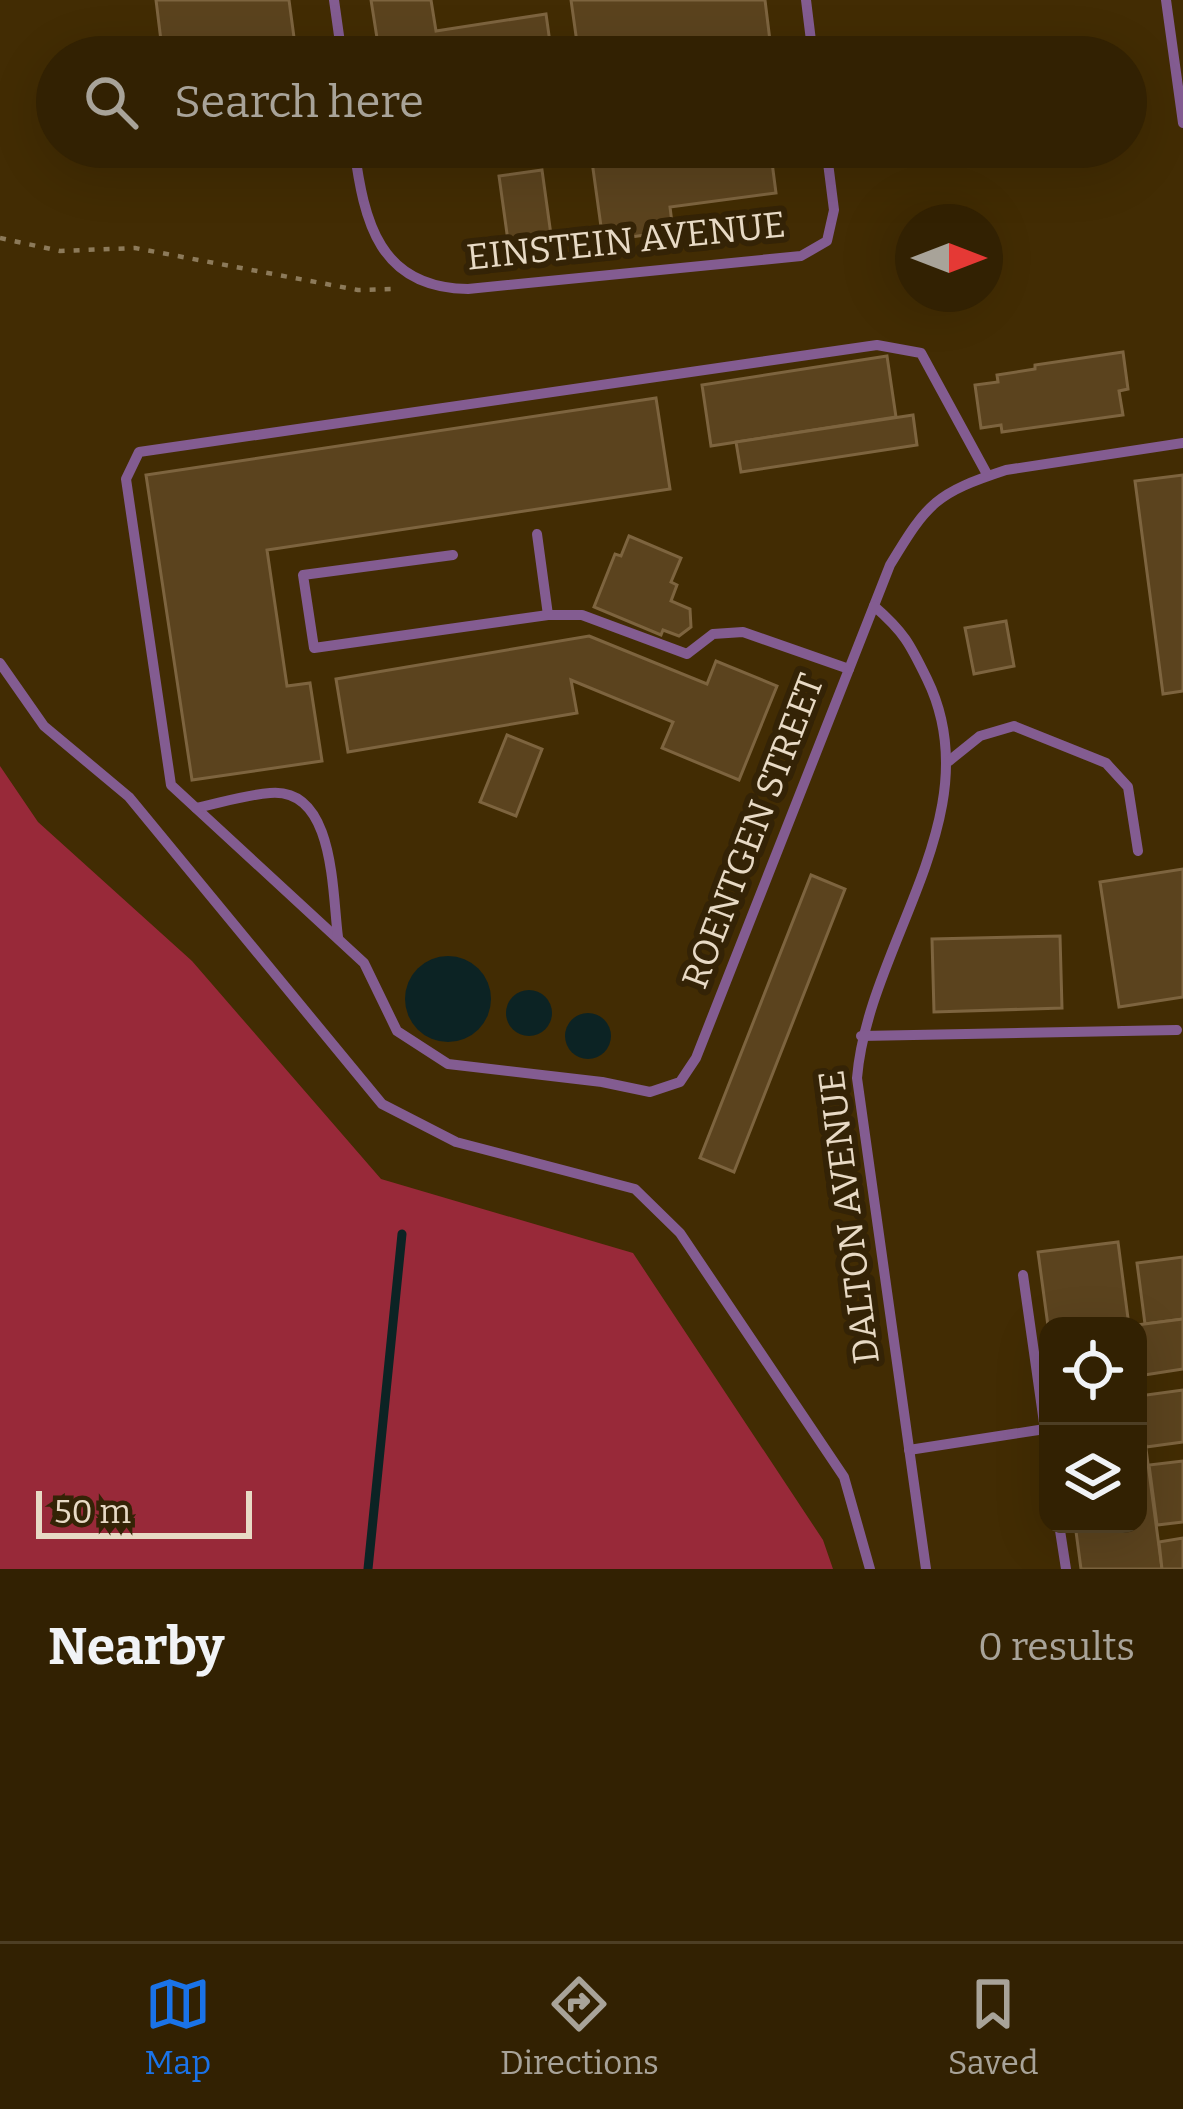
<!DOCTYPE html>
<style>
:root{--surface:#322102;--page:#3a290c;--text:#f1f3f6;--muted:#a8a399;--line:#4d3e24;--accent:#1a73e8}
body{margin:0;font-family:Bitter,serif;background:var(--page);color:var(--text)}
.controls{position:absolute;right:36px;bottom:36px;display:grid;overflow:hidden;border-radius:24px;box-shadow:0 12px 48px #0002}
.controls button{width:108px;height:108px;display:grid;place-items:center;padding:0;border:0;border-bottom:3px solid var(--line);background:var(--surface);color:var(--text);font:60px sans-serif}
.compass{position:absolute;left:895px;top:204px;width:108px;height:108px;border-radius:50%;background:var(--surface);box-shadow:0 12px 48px #0002;rotate:90deg}
.scale{position:absolute;left:36px;bottom:30px;width:216px;box-sizing:border-box;padding-left:12px;border:6px solid #e8dac5;border-top:0;font-size:33px;line-height:42px;white-space:nowrap;color:#e8dac5;-webkit-text-stroke:9px #342306;paint-order:stroke}
.list{margin:0;padding:0;list-style:none}
h2{display:flex;justify-content:space-between;align-items:center;height:156px;margin:0;padding:0 48px;font-size:51px}
h2 small{font-size:39px;font-weight:400;color:var(--muted)}
.icon{flex:none;width:66px;height:66px;fill:none;stroke:currentColor;stroke-width:2;stroke-linecap:round;stroke-linejoin:round}
.map{position:relative;flex:none;width:1183px;height:1569px;overflow:hidden}
.search{position:absolute;background:var(--surface);box-shadow:0 12px 48px #0002;left:36px;right:36px;top:36px;height:132px;display:flex;align-items:center;gap:30px;box-sizing:border-box;padding:0 42px;border-radius:66px;color:var(--muted);font-size:45px}
.sheet{height:372px;background:var(--surface)}
nav{display:flex;justify-content:space-around;align-items:center;box-sizing:border-box;height:168px;border-top:3px solid var(--line);background:var(--surface);font-size:33px;color:var(--muted)}
nav a{display:grid;justify-items:center;gap:6px}
nav .on{color:var(--accent)}
.map>svg:first-child{display:block}
</style>
<div class="map">
<svg width="1183" height="1569" viewBox="0 0 1183 1569">
<rect width="100%" height="100%" fill="#422c03"/>
<path fill="#982939" d="M0,766L38,822L192,961L381,1179L633,1253L823,1540L833,1569H0Z"/>
<g fill="#0c2324">
<circle cx="448" cy="999" r="43"/>
<circle cx="529" cy="1013" r="23"/>
<circle cx="588" cy="1036" r="23"/>
</g>
<g fill="none" stroke-linecap="round" stroke-linejoin="round">
<path stroke="#0c2324" stroke-width="9" d="M368,1569L402,1234"/>
</g>
<g fill="#5b431e" stroke="#7d643f" stroke-width="3">
<path d="M156,0H289L295,45L208,57H163Z"/>
<path d="M371,0H431L436,31L546,14L552,57H380Z"/>
<path d="M571,0H765L772,57H579Z"/>
<path d="M590,147H770L776,193L670,207L673,231L603,241Z"/>
<path d="M542,170L551,235L508,241L499,176Z"/>
<path d="M1123,352L1128,389L1119,391L1123,415L1002,432L1001,425L981,428L975,385L998,382L997,375L1035,369V365Z"/>
<path d="M887,356L896,417L711,446L702,385Z"/>
<path d="M656,398L670,489L267,550L287,686L310,683L322,761L192,780L146,475Z"/>
<path d="M913,415L917,445L741,472L736,442Z"/>
<path d="M1183,475V691L1163,694L1135,481Z"/>
<path d="M629,536L681,558L671,582L677,585L671,601L690,609L691,627L679,636L663,630L661,635L594,607L615,554L621,556Z"/>
<path d="M1006,621L1014,666L974,674L965,628Z"/>
<path d="M589,636L707,684L716,661L777,686L739,780L662,748L673,722L571,680L577,713L348,752L336,679Z"/>
<path d="M507,735L542,749L516,816L480,802Z"/>
<path d="M1183,869V997L1119,1007L1100,882Z"/>
<path d="M811,875L845,889L734,1172L700,1158Z"/>
<path d="M1060,936L1062,1008L934,1012L932,939Z"/>
<path d="M1118,1242L1129,1326H1048L1038,1252Z"/>
<path d="M1183,1257V1319L1145,1324L1137,1263Z"/>
<path d="M1183,1319V1369L1138,1376V1326H1129Z"/>
<path d="M1138,1389L1162,1569H1081L1075,1524H1138Z"/>
<path d="M1183,1390V1442L1146,1447L1139,1396Z"/>
<path d="M1183,1461V1522L1157,1525L1149,1465Z"/>
<path d="M1183,1538V1569H1162L1159,1542Z"/>
</g>
<g fill="none" stroke-linecap="round" stroke-linejoin="round">
<path stroke="#8c7a5a" stroke-width="4.5" stroke-dasharray="6 9" stroke-linecap="butt" d="M0,238L60,251L135,248L358,290L394,289"/>
<g stroke="#835c91" stroke-width="10">
<path d="M334,0L342,57"/>
<path d="M806,0L813,57"/>
<path d="M1166,0L1183,123"/>
<path d="M354,147C364,222 379,288 468,289L801,256L827,241L834,210L826,147"/>
<path d="M988,476L921,353L877,345L139,452L126,479L171,785L364,963L397,1031L448,1064L602,1082L650,1092L680,1082L696,1058L890,565C928,502 936,493 1006,470L1183,443"/>
<path d="M537,534L548,615"/>
<path d="M453,555L303,575L314,648L548,615H582L687,654L713,634L743,632L849,669"/>
<path d="M874,606C904,632 910,644 927,679C993,814 868,944 857,1078L926,1569"/>
<path d="M0,663L44,726L129,797L382,1104L456,1142L635,1189L680,1233L844,1477L870,1569"/>
<path d="M949,761L980,736L1014,726L1106,763L1128,787L1138,851"/>
<path d="M196,808C220,803 245,795 270,793C335,787 332,892 338,937"/>
<path d="M861,1036L1177,1030"/>
<path d="M1023,1275L1048,1451"/>
<path d="M909,1450L1045,1429"/>
<path d="M1059,1524L1066,1569"/>
</g>
</g>
<g text-anchor="middle" dominant-baseline="central" stroke-width="12" stroke-linejoin="round" paint-order="stroke">
<g font-size="36" fill="#e8dac5" stroke="#342306">
<text transform="translate(626 241) rotate(-6)">EINSTEIN AVENUE</text>
<text transform="translate(753 831) rotate(-69)">ROENTGEN STREET</text>
<text transform="translate(849 1217) rotate(-97)">DALTON AVENUE</text>
</g>
</g>
</svg>
<div class="controls">
<button><svg class="icon" aria-label="locate" viewBox="0 0 24 24"><circle cx="12" cy="12" r="6"/><path d="M12 2v4M12 18v4M2 12h4M18 12h4"/></svg></button>
<button><svg class="icon" aria-label="layers" viewBox="0 0 24 24"><path d="M12 4l9 5-9 5-9-5zM3 14l9 5 9-5"/></svg></button>
</div>
<svg class="compass" viewBox="-18 -18 36 36"><path d="M0-13l5 13h-10z" fill="#e53935"/><path d="M0 13l5-13h-10z" fill="#a8a399"/></svg>
<div class="scale">50 m</div>
<div class="search"><svg class="icon" aria-label="search" viewBox="0 0 24 24"><circle cx="10" cy="10" r="6"/><path d="M15 15l6 6"/></svg>Search here</div>
</div>
<section class="sheet">
<h2>Nearby<small>0 results</small></h2>
<ul class="list">
</ul>
</section>
<nav>
<a class="on"><svg class="icon" aria-label="map" viewBox="0 0 24 24"><path d="M3 6l6-2 6 2 6-2v14l-6 2-6-2-6 2zM9 4v14M15 6v14"/></svg>Map</a>
<a><svg class="icon" aria-label="directions" viewBox="0 0 24 24"><path d="M12 3l9 9-9 9-9-9zM9 14v-3h6M13 9l2 2-2 2"/></svg>Directions</a>
<a><svg class="icon" aria-label="saved" viewBox="0 0 24 24"><path d="M7 4h10v16l-5-4-5 4z"/></svg>Saved</a>
</nav>
